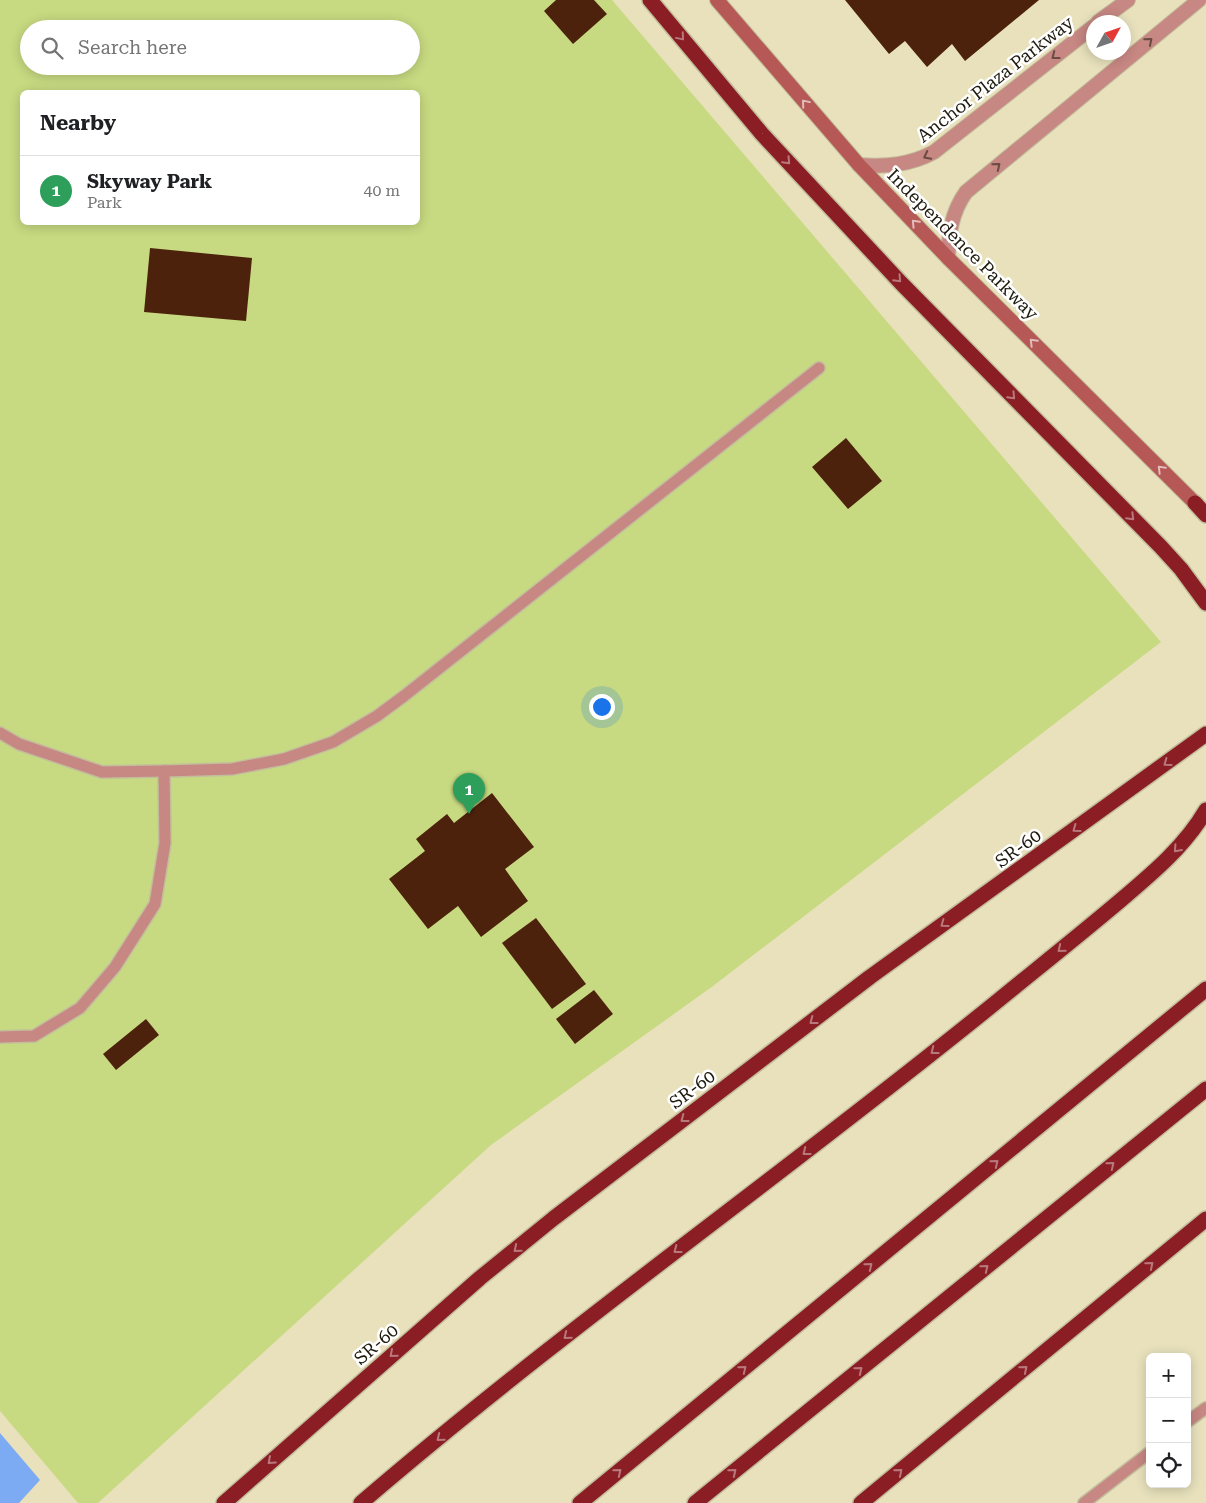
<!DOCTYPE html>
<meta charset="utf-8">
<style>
:root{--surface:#fff;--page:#f6f6f6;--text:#202124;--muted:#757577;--line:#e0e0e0;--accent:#276b03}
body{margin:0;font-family:"Roboto Serif",serif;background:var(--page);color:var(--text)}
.controls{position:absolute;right:15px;bottom:15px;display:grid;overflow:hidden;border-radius:8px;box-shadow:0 2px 12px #0003}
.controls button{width:45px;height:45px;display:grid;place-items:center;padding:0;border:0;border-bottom:1px solid var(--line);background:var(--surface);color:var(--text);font:25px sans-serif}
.compass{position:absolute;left:1086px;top:15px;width:45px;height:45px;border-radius:50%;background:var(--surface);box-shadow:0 2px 12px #0003;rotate:50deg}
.you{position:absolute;left:601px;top:706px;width:18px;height:18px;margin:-12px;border:4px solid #fff;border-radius:50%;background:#1a73e8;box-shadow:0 0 0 8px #1a73e833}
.badge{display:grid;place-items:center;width:32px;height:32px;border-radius:50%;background:var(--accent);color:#fff;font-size:16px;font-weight:700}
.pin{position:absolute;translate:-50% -41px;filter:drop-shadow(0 1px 2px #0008)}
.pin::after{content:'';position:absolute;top:26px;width:18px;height:15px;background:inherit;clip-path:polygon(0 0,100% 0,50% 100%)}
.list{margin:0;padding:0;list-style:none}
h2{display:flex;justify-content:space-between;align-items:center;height:65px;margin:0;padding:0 20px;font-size:21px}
h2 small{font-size:16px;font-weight:400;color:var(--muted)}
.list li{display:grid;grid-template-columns:32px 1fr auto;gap:15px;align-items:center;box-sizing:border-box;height:70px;padding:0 20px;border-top:1px solid var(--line)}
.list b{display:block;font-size:19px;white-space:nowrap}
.list p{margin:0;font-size:16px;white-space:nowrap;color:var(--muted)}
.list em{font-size:16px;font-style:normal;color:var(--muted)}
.icon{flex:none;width:28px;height:28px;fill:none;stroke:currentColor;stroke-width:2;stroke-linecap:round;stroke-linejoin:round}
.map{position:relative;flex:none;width:1206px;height:1503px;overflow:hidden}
.search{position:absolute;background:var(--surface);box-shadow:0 2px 12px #0003;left:20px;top:20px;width:400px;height:55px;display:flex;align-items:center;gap:12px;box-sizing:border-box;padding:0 18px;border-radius:28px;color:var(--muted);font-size:19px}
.panel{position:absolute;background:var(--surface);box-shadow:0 2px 12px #0003;left:20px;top:90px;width:400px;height:135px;border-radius:8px}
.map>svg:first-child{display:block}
</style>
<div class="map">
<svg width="1206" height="1503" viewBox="0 0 1206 1503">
<rect width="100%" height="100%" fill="#e8e1bc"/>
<path fill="#c7da81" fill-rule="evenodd" d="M0,0H612L1161,642L713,986L491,1145L98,1503H78L0,1411ZM29,29H411V66H29ZM22,92H418V222H22Z"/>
<path fill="#7cabf4" d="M0,1433L40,1480L19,1503H0Z"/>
<g fill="#4c220c">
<path d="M556,0H594L607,14L573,44L544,11Z"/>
<path d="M845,0H1039L965,61L952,44L927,67L905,41L889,54Z"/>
<path d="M150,248L252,258L246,321L144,312Z"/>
<path d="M846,438L882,481L848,509L812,467Z"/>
<path d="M492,793L534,847L505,869L528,901L481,937L458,906L428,929L389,879L425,851L416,839L447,814L454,823Z"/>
<path d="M536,918L586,984L552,1009L502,943Z"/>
<path d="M594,990L613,1014L575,1044L556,1019Z"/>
<path d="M146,1019L159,1035L116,1070L103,1054Z"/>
</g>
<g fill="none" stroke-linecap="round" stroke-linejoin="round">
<g stroke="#c3bd9c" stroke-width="14">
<g id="service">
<path d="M0,733L19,744L102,772L164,771L232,769L284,759L333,742L377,716L404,696L819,368"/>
<path d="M0,1037L34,1036L80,1008L115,967L155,904L165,843L164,771"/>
<path d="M1187,1422L1206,1408"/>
<path d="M1084,1503L1150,1452"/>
</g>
</g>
<g stroke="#c3bd9c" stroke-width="16">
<g id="minor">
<path d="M1098,22L1128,0"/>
<path d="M859,165C886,167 910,165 934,152L1094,26"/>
<path d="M948,258C949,234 951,213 966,192L1199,0"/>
</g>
</g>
<g stroke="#c3bd9c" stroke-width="16">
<path id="secondary" d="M717,0L859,165L948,258L1195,503"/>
</g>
<g stroke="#c3bd9c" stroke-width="18">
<g id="motorway">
<path d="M650,0L762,134L901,283L1161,547L1181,569L1206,603"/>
<path d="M1195,503L1206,515"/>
<path d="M224,1503L480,1278L554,1218L870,977L1206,734"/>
<path d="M361,1503C567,1326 790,1170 1000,999C1038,968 1077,937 1115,905C1148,877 1184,848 1206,810"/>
<path d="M580,1503L1206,989"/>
<path d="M695,1503L1206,1089"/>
<path d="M861,1503L1206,1219"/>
</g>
</g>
<use href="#service" stroke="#c78783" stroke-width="11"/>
<use href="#minor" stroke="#c78783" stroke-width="14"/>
<use href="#secondary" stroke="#b55856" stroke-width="14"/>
<use href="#motorway" stroke="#8a1e24" stroke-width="15"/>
</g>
<defs><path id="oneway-chevron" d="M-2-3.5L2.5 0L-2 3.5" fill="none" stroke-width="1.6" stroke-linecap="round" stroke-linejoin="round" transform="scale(1.25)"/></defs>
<g stroke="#b9787c">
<use href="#oneway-chevron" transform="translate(681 37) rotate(50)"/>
<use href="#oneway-chevron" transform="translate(787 161) rotate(47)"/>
<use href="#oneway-chevron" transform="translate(898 279) rotate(47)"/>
<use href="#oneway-chevron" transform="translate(1012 396) rotate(46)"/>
<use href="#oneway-chevron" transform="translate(1131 517) rotate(45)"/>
<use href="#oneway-chevron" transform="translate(1167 763) rotate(144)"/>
<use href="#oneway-chevron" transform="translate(1076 829) rotate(144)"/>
<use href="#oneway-chevron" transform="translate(1177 849) rotate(132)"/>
<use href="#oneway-chevron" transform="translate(944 924) rotate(144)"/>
<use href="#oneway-chevron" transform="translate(1061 949) rotate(141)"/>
<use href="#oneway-chevron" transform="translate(813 1021) rotate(143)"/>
<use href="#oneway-chevron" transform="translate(934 1051) rotate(142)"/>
<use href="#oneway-chevron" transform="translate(684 1119) rotate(143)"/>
<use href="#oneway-chevron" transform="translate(806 1152) rotate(142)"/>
<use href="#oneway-chevron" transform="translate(995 1163) rotate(-39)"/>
<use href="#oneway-chevron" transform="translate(1111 1165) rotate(-39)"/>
<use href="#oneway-chevron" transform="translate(517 1249) rotate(141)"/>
<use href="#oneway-chevron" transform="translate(677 1250) rotate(143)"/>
<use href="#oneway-chevron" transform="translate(1150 1265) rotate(-40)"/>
<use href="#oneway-chevron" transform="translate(869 1266) rotate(-39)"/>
<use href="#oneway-chevron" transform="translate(985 1268) rotate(-39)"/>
<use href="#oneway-chevron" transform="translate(567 1336) rotate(141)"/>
<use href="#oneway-chevron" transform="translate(393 1354) rotate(139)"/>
<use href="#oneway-chevron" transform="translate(743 1369) rotate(-39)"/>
<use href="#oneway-chevron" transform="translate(1024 1369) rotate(-40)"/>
<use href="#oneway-chevron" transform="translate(859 1370) rotate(-39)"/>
<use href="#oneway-chevron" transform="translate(440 1438) rotate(141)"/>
<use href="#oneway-chevron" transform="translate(271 1461) rotate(138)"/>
<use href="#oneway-chevron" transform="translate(618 1472) rotate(-39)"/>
<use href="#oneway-chevron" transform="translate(733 1472) rotate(-39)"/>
<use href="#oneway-chevron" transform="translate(899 1472) rotate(-40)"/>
</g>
<g stroke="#694b42">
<use href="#oneway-chevron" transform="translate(1149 41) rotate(-40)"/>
<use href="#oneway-chevron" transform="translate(1055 56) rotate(142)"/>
<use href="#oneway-chevron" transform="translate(927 156) rotate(153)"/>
<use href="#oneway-chevron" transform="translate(997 166) rotate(-39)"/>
</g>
<g stroke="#e1bcbb">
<use href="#oneway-chevron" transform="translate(805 103) rotate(-130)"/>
<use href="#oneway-chevron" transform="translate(915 223) rotate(-134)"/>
<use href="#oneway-chevron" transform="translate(1033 342) rotate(-135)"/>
<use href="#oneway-chevron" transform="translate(1161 469) rotate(-135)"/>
</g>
<g text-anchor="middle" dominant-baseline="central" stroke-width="5" stroke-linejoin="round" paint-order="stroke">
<g font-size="18" fill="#1d1a0c" stroke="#fff">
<text transform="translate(995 79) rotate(-38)">Anchor Plaza Parkway</text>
<text transform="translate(963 244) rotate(45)">Independence Parkway</text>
<text transform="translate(1018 848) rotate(-36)">SR-60</text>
<text transform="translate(692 1089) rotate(-37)">SR-60</text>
<text transform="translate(376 1344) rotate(-41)">SR-60</text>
</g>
</g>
</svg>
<div class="controls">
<button>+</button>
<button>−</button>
<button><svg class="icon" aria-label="locate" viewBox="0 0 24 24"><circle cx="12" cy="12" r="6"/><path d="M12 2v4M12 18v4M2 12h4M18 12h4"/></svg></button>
</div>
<svg class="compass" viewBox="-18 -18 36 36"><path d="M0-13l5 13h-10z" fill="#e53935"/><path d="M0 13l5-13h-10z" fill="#757577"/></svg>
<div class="you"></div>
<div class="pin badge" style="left:469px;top:814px;background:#2e9e5b">1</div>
<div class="search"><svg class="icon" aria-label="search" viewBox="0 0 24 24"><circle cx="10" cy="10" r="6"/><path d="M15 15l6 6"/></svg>Search here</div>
<section class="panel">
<h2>Nearby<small></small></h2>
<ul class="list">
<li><span class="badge" style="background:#2e9e5b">1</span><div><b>Skyway Park</b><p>Park</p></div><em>40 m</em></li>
</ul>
</section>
</div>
